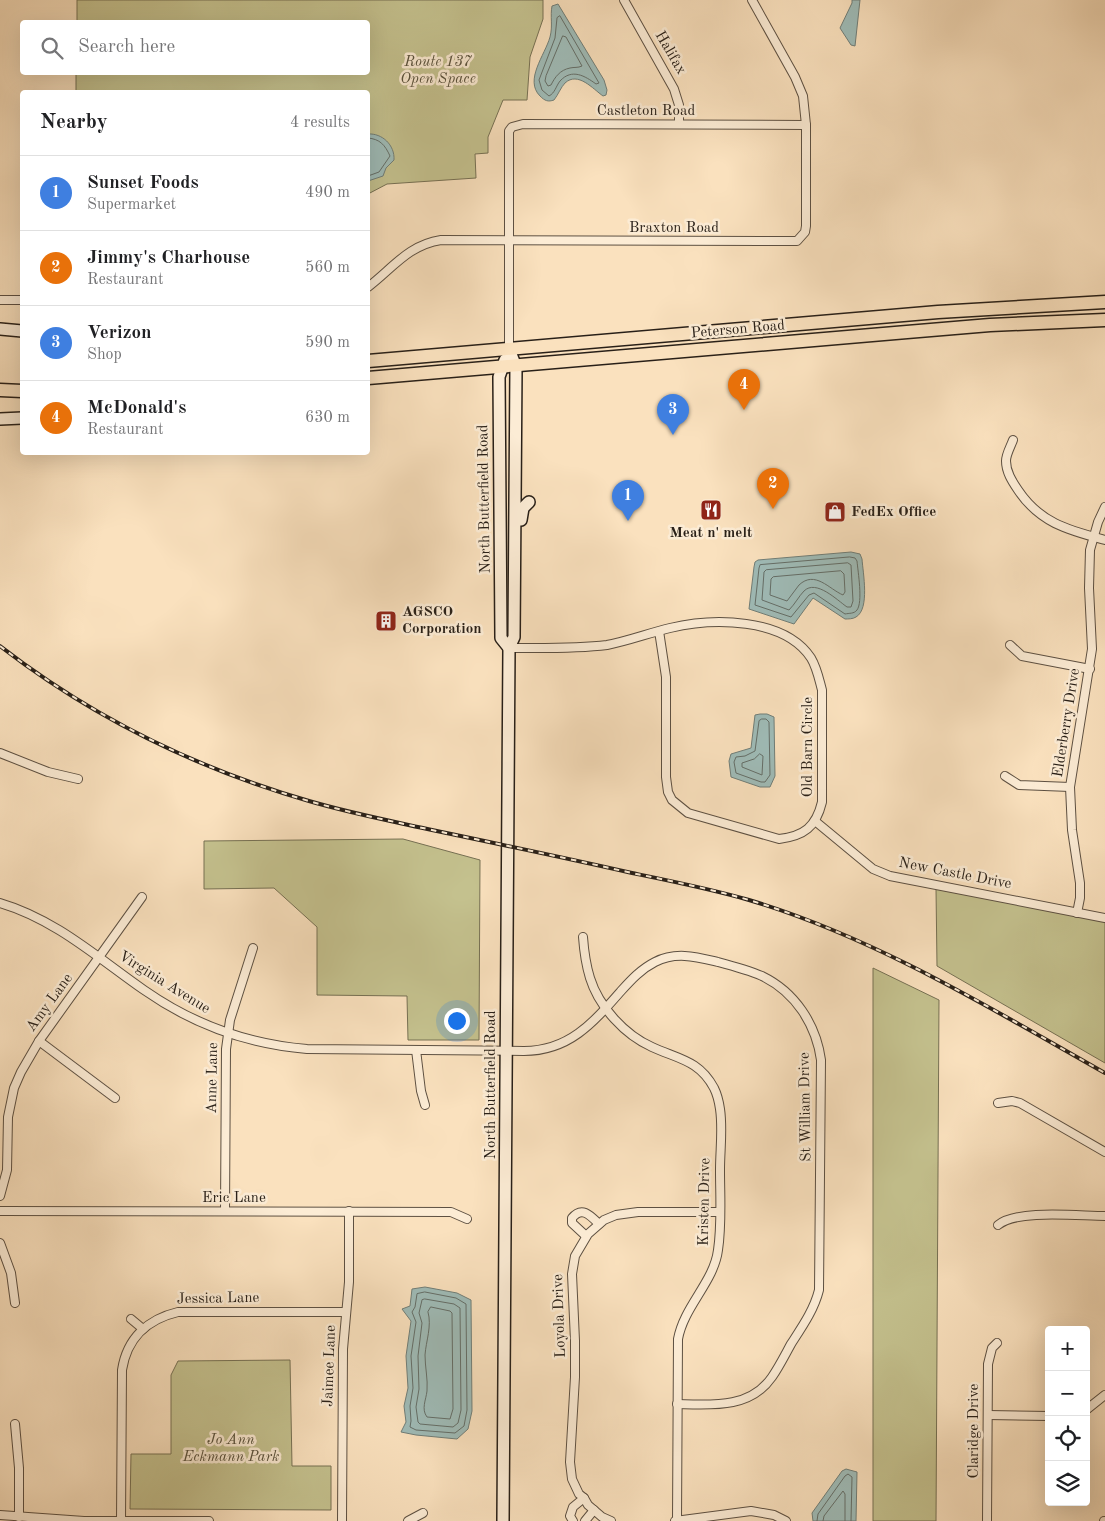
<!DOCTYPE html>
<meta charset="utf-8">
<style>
:root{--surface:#fff;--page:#f6f6f6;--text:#202124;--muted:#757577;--line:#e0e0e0;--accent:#8f2418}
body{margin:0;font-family:"Old Standard TT",serif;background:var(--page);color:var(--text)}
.controls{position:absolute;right:15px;bottom:15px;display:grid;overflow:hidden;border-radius:5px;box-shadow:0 5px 20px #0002}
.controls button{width:45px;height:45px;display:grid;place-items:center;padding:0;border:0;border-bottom:1px solid var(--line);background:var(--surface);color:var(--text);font:25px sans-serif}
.you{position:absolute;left:456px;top:1020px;width:18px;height:18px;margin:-12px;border:4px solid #fff;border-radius:50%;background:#1a73e8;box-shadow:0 0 0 8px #1a73e833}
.badge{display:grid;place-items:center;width:32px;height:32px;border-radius:50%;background:var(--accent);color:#fff;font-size:16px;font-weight:700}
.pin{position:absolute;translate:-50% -41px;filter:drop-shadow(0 1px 2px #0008)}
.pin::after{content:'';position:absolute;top:26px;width:18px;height:15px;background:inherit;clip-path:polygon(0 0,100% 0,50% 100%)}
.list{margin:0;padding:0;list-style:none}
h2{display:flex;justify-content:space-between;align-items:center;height:65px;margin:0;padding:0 20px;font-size:21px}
h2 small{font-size:16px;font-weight:400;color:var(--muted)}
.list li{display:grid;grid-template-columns:32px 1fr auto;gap:15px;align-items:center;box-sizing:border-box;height:75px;padding:0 20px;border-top:1px solid var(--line)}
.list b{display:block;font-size:19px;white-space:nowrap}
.list p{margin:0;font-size:16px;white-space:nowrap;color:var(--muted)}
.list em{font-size:16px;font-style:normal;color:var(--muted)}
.icon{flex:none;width:28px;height:28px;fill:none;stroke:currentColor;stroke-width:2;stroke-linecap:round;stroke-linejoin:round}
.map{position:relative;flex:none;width:1105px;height:1521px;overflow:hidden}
.search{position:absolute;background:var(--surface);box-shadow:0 5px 20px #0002;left:20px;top:20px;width:350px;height:55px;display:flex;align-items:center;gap:12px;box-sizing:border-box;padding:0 18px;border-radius:5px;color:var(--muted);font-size:19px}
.panel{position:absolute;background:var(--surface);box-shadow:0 5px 20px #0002;left:20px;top:90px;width:350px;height:365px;border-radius:5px}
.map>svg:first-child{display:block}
</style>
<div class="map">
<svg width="1105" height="1521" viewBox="0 0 1105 1521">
<rect width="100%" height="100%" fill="#fae1be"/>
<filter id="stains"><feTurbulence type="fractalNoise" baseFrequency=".004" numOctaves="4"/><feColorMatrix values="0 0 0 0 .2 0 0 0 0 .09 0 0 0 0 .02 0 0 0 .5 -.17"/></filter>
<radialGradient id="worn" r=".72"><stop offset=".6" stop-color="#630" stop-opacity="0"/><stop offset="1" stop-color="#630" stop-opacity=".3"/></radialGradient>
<g fill="#c4c18e" stroke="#767053">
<path d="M77,0H543V19L530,57L527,100H503L488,137V153L475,154L476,178L387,184L368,194V92H76V73L368,72V22H77Z"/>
<path d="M403,839L480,860L479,1040H408L407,996L317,995V927L274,888L204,889V841Z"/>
<path d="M936,889L1105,921V1063L937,966Z"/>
<path d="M873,968L939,1000L936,1521H873Z"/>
<path d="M290,1360L292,1466H331V1510L130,1509L131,1454H171V1375L178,1361Z"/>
</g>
<g fill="#9fbcb8" stroke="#707e78">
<path d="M852,0H860L855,46L851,45L840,28L852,3Z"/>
<path d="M558,4L604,80L607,90L606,95L603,96C593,89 578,71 565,83C561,87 558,95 554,100C548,102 545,101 540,96C524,80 545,55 550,37C553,26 550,16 552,6Z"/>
<path d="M368,134C382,133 395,145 394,160L386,168L383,176L368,181Z"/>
<path d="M851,552L860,554L862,559C863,573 870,609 856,617C853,619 848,619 845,619L813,598L794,624L749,609L754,567L755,562L758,560Z"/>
<path d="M760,714H767L774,717L775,776L770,787H760L731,777L729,761L731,754L751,748L755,715Z"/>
<path d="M425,1287L457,1293L471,1300L472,1411L468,1429L457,1439L416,1435L401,1432L406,1422L404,1406L408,1388L406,1356L411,1321L402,1309L410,1306L412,1289Z"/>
<path d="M846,1469L857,1472L856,1521H813L812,1513L842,1471Z"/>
</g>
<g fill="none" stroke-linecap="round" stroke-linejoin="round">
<g stroke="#646e68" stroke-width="1">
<path d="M560,16L599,83L596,84C585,76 572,68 560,81C556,86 555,93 549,96L542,90L539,80L555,38L557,18Z"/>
<path d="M563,36L566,37L582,66C578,68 574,67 570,68C560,70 555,77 551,85L548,86L545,81L546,76Z"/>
<path d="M368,138C380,139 385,145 390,156L379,172L368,176"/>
<path d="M850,557L855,558L857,561C858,572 863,602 857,610C854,614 849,613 845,614L814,593L809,595L791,617L755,605L759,568L760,565Z"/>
<path d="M848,563L851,565L853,601L851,607H847C837,600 816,579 804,591C799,596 795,604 789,610L762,600L764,572L766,570Z"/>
<path d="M841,571L844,574L845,592L843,595C829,589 815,570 799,585C795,590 791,596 787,601L770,595L771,579L773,577Z"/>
<path d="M762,719H766L769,722L770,775L765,782H761L736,773L734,762L736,757L745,756L755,751L759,721Z"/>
<path d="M760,754L763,756L762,775L742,767V763L754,759Z"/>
<path d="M425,1292L456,1298L466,1304L467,1410L464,1426L455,1433L416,1430L410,1427L411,1421L410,1406L413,1388L411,1356L416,1322L412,1312L415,1307L417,1294Z"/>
<path d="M425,1299L454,1304L460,1308L461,1410L458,1423L453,1427L420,1424L418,1422L416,1407L419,1389L418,1356L422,1323L419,1313L422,1300Z"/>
<path d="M431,1307L450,1311L452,1313L453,1409L450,1419L427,1417C421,1409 426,1400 427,1391C428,1379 425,1367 425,1355C426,1341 432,1326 428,1312Z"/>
<path d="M817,1521L818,1514L845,1476L848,1474L852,1477L851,1521"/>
<path d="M823,1521L824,1516L843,1491L845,1494V1521"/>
</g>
<g stroke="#5d5042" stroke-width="10">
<g id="street">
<path d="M624,0L674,89L679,105V124"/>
<path d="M368,287C392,269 408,245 441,240L797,241L805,232L806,226V125L803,96L795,77L752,0"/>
<path d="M0,300H22"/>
<path d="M509,349V131L512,127L523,124L806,125"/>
<path d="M1013,440C1011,446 1006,454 1006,461C1006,472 1012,481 1018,490C1040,523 1068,530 1105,540"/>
<path d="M1010,645L1022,656L1090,669"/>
<path d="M509,648C541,648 575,649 607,645C628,641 649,633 670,628C712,618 784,617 811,658C817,668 819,679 822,690V802C816,827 804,836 779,839L688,813L672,800L668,792L666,777V677L659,631"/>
<path d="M0,753L48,772L78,779"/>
<path d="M1005,776L1019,785L1070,787"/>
<path d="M815,821L873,869L890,876L1105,918"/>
<path d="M0,903C55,919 98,958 144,990C194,1025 246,1044 307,1049L524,1051C569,1051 593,1023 621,991C631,980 641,969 655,962C676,951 697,957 718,962C733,966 748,970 762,976C795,992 816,1024 821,1060L819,1290C814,1310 802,1327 791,1344C785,1355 779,1367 772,1377C750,1409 711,1405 677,1404"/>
<path d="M1077,913L1080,898V883L1072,830L1070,787L1092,649L1089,588L1090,550L1098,522L1105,507"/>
<path d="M583,937C584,951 586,965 590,978C599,1007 625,1035 652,1047C678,1059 699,1060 714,1088C717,1094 719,1102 720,1109C723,1129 720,1150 720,1170C720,1196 722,1224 718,1250C714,1282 684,1306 678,1339L677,1521"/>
<path d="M39,1041L115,1098"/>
<path d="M416,1050L421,1091L425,1105"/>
<path d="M998,1103L1012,1101L1020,1103L1105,1152"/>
<path d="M0,1196L7,1170L8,1117L14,1088L21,1072L39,1041L142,897"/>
<path d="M0,1211L451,1212L467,1219"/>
<path d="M225,1211L226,1049L230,1020L253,948"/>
<path d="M998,1225C1017,1209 1079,1216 1105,1216"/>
<path d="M586,1236L572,1223V1218C582,1206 590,1215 599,1224"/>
<path d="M0,1243L11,1273L15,1303"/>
<path d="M131,1319L143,1329"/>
<path d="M1086,1410L1105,1395"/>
<path d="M988,1415L1049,1416"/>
<path d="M15,1424L19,1468V1517"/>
<path d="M0,1515L84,1521H209"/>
<path d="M121,1521L122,1370C127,1338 148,1319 178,1312H346"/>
<path d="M342,1521L343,1349L349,1282V1211"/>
<path d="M408,1521L423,1513"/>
<path d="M573,1521L570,1516L573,1507L584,1498"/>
<path d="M585,1521L594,1510"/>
<path d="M611,1521L602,1517L588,1505L584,1498L579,1494L572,1479L570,1462L575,1377V1341L572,1274L575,1256L588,1234L604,1220L616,1215L638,1212H720"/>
<path d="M675,1521L751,1511L774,1515L786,1521"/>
<path d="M987,1521L988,1364L992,1348L997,1343"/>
<path d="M1104,1521H1105"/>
</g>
</g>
<g stroke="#292018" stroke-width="14">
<g id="secondary">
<path d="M0,329L22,331"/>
<path d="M505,360L499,377L501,638L509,648"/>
<path d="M0,419L22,418"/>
<path d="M521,520L523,508L529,502"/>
<path d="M503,1521L509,648L514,637L516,367L509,349"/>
</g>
</g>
<g stroke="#292018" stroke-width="15">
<g id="primary">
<path d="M368,361L938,312L1105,302"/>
<path d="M368,378L907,332L990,325L1105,320"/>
<path d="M0,390L22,391"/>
</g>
</g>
<use href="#street" stroke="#fcecd5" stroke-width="8"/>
<use href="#secondary" stroke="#fcecd5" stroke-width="11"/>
<use href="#primary" stroke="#fae1be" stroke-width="12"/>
<g stroke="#292018" stroke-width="4">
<path id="rail" d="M0,646C92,717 198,769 309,801C350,813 391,821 432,830C499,844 566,858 632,873C671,881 711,889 749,900C876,938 990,1008 1105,1073"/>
</g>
<use href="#rail" stroke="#fcecd5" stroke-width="2" stroke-dasharray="5.5" stroke-linecap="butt"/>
</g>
<defs>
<g id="restaurant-square" transform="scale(1.125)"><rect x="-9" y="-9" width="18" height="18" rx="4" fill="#8f2418" stroke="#fcecd5"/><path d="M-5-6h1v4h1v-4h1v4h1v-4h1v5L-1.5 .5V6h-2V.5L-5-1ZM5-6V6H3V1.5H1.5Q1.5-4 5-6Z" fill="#fff"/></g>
<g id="shop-square" transform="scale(1.125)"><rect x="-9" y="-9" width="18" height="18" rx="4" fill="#8f2418" stroke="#fcecd5"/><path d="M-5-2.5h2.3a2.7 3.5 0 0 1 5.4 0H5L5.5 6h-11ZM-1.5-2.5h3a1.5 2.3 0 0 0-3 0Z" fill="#fff"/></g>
<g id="building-square" transform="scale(1.125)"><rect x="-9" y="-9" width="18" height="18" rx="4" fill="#8f2418" stroke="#fcecd5"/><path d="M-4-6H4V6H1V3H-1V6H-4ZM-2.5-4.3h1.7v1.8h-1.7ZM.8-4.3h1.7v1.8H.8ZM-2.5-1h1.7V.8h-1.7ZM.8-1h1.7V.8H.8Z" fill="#fff"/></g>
</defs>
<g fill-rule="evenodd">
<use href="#restaurant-square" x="711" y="510"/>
<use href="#shop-square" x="835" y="512"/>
<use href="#building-square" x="386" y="621"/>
</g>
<g text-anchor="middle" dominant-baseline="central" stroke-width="5" stroke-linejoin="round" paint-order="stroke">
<g font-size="15" fill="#292018" stroke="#fcecd5">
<text transform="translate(670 53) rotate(60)">Halifax</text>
<text x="646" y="111">Castleton Road</text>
<text x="674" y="228">Braxton Road</text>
<text transform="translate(738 330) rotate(-5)">Peterson Road</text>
<text transform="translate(485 499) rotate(-91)">North Butterfield Road</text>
<text transform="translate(1067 723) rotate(-81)">Elderberry Drive</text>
<text transform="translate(808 747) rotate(-90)">Old Barn Circle</text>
<text transform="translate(955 874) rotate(11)">New Castle Drive</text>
<text transform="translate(164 983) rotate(32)">Virginia Avenue</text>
<text transform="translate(50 1003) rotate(-54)">Amy Lane</text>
<text transform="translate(213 1078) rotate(-89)">Anne Lane</text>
<text transform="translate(491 1085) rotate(-90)">North Butterfield Road</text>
<text transform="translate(806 1107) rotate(-91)">St William Drive</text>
<text x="234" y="1198">Eric Lane</text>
<text transform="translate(705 1202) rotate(-89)">Kristen Drive</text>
<text transform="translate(218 1299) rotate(-1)">Jessica Lane</text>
<text transform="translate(560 1316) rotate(-92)">Loyola Drive</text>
<text transform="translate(330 1366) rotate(-88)">Jaimee Lane</text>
<text transform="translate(974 1431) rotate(-90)">Claridge Drive</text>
</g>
<g font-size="15" font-style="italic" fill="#58503b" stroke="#fcecd5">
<text x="438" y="62">Route 137<tspan x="438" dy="17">Open Space</tspan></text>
<text x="231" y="1440">Jo Ann<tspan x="231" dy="17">Eckmann Park</tspan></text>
</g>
<g font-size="15" font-weight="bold" fill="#292018" stroke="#fcecd5" text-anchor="start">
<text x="851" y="512">FedEx Office</text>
<text x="711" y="533" text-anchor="middle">Meat n' melt</text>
<text x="402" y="612">AGSCO<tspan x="402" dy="17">Corporation</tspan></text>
</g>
</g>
<rect width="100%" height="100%" filter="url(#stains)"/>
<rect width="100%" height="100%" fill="url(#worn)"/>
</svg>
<div class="controls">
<button>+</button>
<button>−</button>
<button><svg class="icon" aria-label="locate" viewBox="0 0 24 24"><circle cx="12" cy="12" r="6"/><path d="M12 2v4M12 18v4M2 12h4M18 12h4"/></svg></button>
<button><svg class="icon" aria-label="layers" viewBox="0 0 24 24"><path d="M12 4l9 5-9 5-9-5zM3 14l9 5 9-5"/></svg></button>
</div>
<div class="you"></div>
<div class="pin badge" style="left:628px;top:521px;background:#3f7fe0">1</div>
<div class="pin badge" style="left:773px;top:509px;background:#e8710a">2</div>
<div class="pin badge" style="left:673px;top:435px;background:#3f7fe0">3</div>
<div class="pin badge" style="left:744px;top:410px;background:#e8710a">4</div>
<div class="search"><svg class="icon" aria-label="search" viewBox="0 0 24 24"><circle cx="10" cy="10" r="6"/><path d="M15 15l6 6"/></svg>Search here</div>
<section class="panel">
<h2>Nearby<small>4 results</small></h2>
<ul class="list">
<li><span class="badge" style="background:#3f7fe0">1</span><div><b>Sunset Foods</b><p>Supermarket</p></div><em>490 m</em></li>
<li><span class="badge" style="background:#e8710a">2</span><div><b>Jimmy's Charhouse</b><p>Restaurant</p></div><em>560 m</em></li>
<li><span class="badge" style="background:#3f7fe0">3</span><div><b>Verizon</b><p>Shop</p></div><em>590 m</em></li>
<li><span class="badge" style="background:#e8710a">4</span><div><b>McDonald's</b><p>Restaurant</p></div><em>630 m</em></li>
</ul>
</section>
</div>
